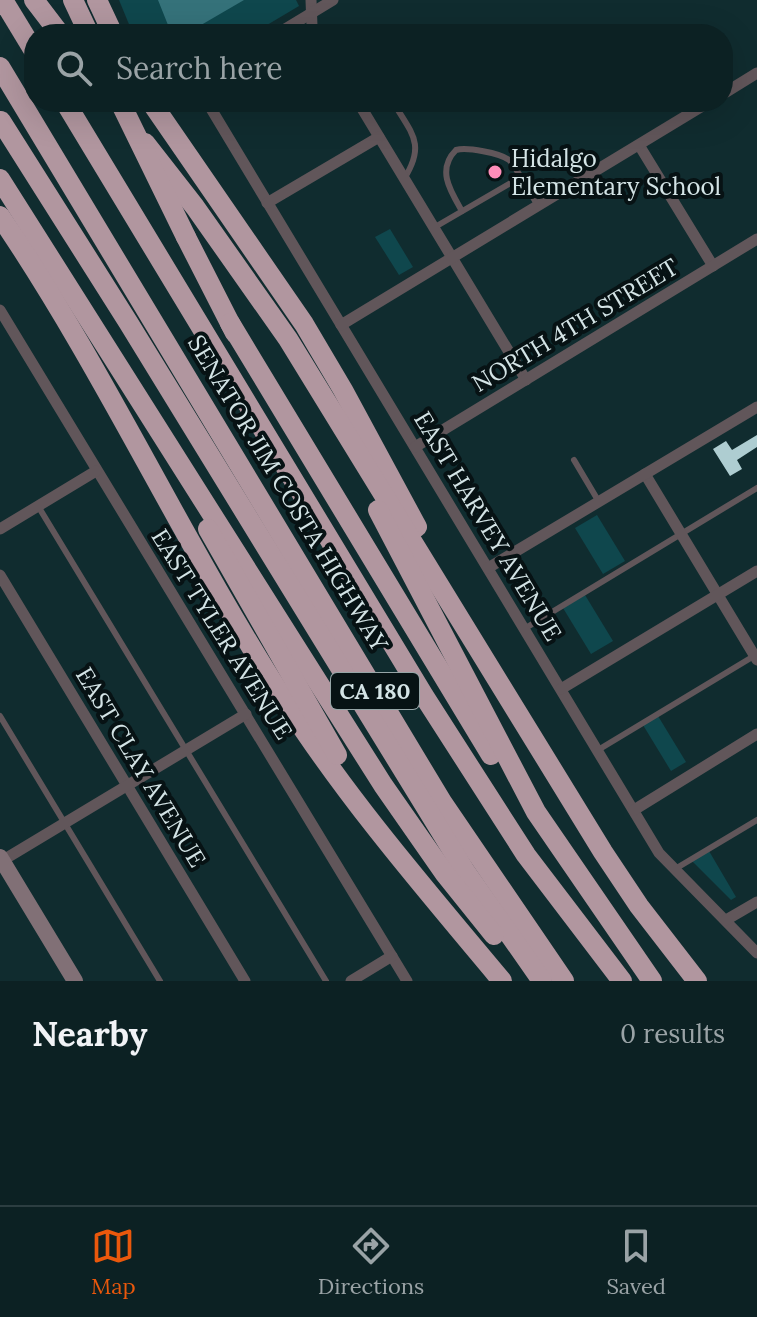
<!DOCTYPE html>
<style>
:root{--surface:#0c2123;--page:#1a2e30;--text:#f1f3f6;--muted:#9aa3a6;--line:#2c3e41;--accent:#ea580c}
body{margin:0;font-family:Lora,serif;background:var(--page);color:var(--text)}
.list{margin:0;padding:0;list-style:none}
h2{display:flex;justify-content:space-between;align-items:center;height:104px;margin:0;padding:0 32px;font-size:34px}
h2 small{font-size:26px;font-weight:400;color:var(--muted)}
.icon{flex:none;width:44px;height:44px;fill:none;stroke:currentColor;stroke-width:2;stroke-linecap:round;stroke-linejoin:round}
.map{position:relative;flex:none;width:757px;height:981px;overflow:hidden}
.search{position:absolute;background:var(--surface);box-shadow:0 8px 32px #0002;left:24px;right:24px;top:24px;height:88px;display:flex;align-items:center;gap:20px;box-sizing:border-box;padding:0 28px;border-radius:32px;color:var(--muted);font-size:30px}
.sheet{height:224px;background:var(--surface)}
nav{display:flex;justify-content:space-around;align-items:center;box-sizing:border-box;height:112px;border-top:2px solid var(--line);background:var(--surface);font-size:22px;color:var(--muted)}
nav a{display:grid;justify-items:center;gap:4px}
nav .on{color:var(--accent)}
.map>svg:first-child{display:block}
</style>
<div class="map">
<svg width="757" height="981" viewBox="0 0 757 981">
<rect width="100%" height="100%" fill="#102c2f"/>
<g fill="#0f474d">
<path d="M119,0H296L299,6L252,34H133Z"/>
<path d="M390,229L413,267L399,275L375,237Z"/>
<path d="M597,515L625,561L603,574L575,528Z"/>
<path d="M585,595L613,641L591,654L563,608Z"/>
<path d="M658,716L686,762L671,771L643,725Z"/>
<path d="M709,851L736,897L731,900L692,861Z"/>
</g>
<path fill="#35727a" d="M158,0H244L189,32L176,33L168,25Z"/>
<path fill="#aecdd1" d="M757,435V447L737,460L742,469L730,476L713,449L726,441L732,450Z"/>
<g fill="none" stroke-linecap="round" stroke-linejoin="round">
<g stroke="#61565a" stroke-width="6">
<path d="M393,102C412,134 426,144 404,179"/>
<path d="M462,211C451,192 436,170 456,150C467,147 500,153 509,160C514,164 517,172 521,177"/>
<path d="M435,227L521,177L538,206"/>
<path d="M574,460L599,502"/>
<path d="M38,506L326,981"/>
<path d="M524,629L757,488"/>
<path d="M0,716L160,981"/>
<path d="M598,750L754,656"/>
<path d="M675,869L757,820"/>
</g>
<g stroke="#61565a" stroke-width="11">
<path d="M311,0L312,26L317,34"/>
<path d="M277,34L333,0"/>
<path d="M723,94L757,73"/>
<path d="M207,102L659,853L757,953"/>
<path d="M358,102L526,380"/>
<path d="M639,145L713,266"/>
<path d="M267,203L379,137"/>
<path d="M0,310L407,981"/>
<path d="M341,325L709,102"/>
<path d="M415,447L757,239"/>
<path d="M645,474L757,660"/>
<path d="M0,529L96,471"/>
<path d="M488,568L757,407"/>
<path d="M0,575L245,981"/>
<path d="M561,689L757,571"/>
<path d="M634,810L757,734"/>
<path d="M0,862L246,714"/>
<path d="M726,920L757,902"/>
<path d="M351,981L392,956"/>
</g>
<path stroke="#817076" stroke-width="16" d="M0,857L75,981"/>
<g stroke="#b1969f" stroke-width="20">
<path d="M3,0L34,51"/>
<path d="M34,0L60,34"/>
<path d="M73,0L89,34"/>
<path d="M97,0L113,34"/>
<path d="M0,67L442,802L564,981"/>
<path d="M65,102L424,696L526,855L622,981"/>
<path d="M151,102L304,324L343,390L417,527"/>
<path d="M1,121L128,322L465,871L542,981"/>
<path d="M145,143L195,207L288,339L603,852L639,906L697,981"/>
<path d="M0,179L383,785L445,874L494,935"/>
<path d="M0,216C106,372 184,545 286,703C349,801 427,891 502,981"/>
<path d="M186,237L235,333"/>
<path d="M230,323L491,755"/>
<path d="M378,510L536,812L652,981"/>
<path d="M208,529L337,755"/>
</g>
<path stroke="#b1969f" stroke-width="20" d="M120,102L186,237"/>
</g>
<circle fill="#ff8eba" stroke="#071214" stroke-width="3" cx="495" cy="172" r="8"/>
<g text-anchor="middle" dominant-baseline="central" stroke-width="8" stroke-linejoin="round" paint-order="stroke">
<rect fill="#071214" stroke="#96a5a7" stroke-width="2" x="331" y="673" width="88" height="36" rx="6"/>
<g font-size="22" font-weight="bold" fill="#d4e4e6">
<text x="375" y="691">CA 180</text>
</g>
<g font-size="24" fill="#d4e4e6" stroke="#071214" text-anchor="start">
<text x="511" y="158">Hidalgo<tspan x="511" dy="28">Elementary School</tspan></text>
</g>
<g font-size="24" fill="#d4e4e6" stroke="#071214">
<text transform="translate(575 325) rotate(-31)">NORTH 4TH STREET</text>
<text transform="translate(288 493) rotate(59)">SENATOR JIM COSTA HIGHWAY</text>
<text transform="translate(488 526) rotate(59)">EAST HARVEY AVENUE</text>
<text transform="translate(222 634) rotate(58)">EAST TYLER AVENUE</text>
<text transform="translate(141 767) rotate(59)">EAST CLAY AVENUE</text>
</g>
</g>
</svg>
<div class="search"><svg class="icon" aria-label="search" viewBox="0 0 24 24"><circle cx="10" cy="10" r="6"/><path d="M15 15l6 6"/></svg>Search here</div>
</div>
<section class="sheet">
<h2>Nearby<small>0 results</small></h2>
<ul class="list">
</ul>
</section>
<nav>
<a class="on"><svg class="icon" aria-label="map" viewBox="0 0 24 24"><path d="M3 6l6-2 6 2 6-2v14l-6 2-6-2-6 2zM9 4v14M15 6v14"/></svg>Map</a>
<a><svg class="icon" aria-label="directions" viewBox="0 0 24 24"><path d="M12 3l9 9-9 9-9-9zM9 14v-3h6M13 9l2 2-2 2"/></svg>Directions</a>
<a><svg class="icon" aria-label="saved" viewBox="0 0 24 24"><path d="M7 4h10v16l-5-4-5 4z"/></svg>Saved</a>
</nav>
